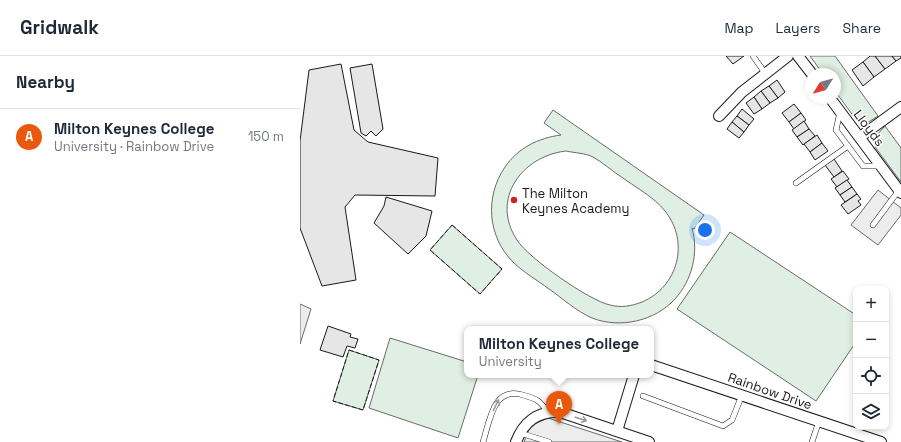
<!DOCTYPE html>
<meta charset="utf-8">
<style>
:root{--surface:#fff;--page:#f2f2f3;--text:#1f2937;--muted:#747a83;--line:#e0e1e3;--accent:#ea580c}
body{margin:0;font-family:"Space Grotesk",sans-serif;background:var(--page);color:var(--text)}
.controls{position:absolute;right:12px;bottom:12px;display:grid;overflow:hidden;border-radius:8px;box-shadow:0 2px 6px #0003}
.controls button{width:36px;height:36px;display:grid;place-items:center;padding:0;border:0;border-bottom:1px solid var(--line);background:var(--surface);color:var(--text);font:20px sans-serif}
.compass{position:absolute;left:505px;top:12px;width:36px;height:36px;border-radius:50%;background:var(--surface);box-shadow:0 2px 6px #0003;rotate:233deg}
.you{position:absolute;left:405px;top:174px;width:14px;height:14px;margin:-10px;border:3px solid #fff;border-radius:50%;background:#1a73e8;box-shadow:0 0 0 6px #1a73e833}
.badge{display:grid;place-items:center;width:26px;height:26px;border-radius:50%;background:var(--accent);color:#fff;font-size:13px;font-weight:700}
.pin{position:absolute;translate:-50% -33px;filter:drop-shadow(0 1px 2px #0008)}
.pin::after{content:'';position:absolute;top:21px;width:14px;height:12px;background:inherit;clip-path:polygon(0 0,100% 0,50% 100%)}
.popup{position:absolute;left:164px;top:270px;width:190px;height:52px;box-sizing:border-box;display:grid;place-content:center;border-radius:8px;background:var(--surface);filter:drop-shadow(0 1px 3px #0005);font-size:13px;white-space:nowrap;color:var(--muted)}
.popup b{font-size:15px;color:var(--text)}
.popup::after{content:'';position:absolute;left:50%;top:100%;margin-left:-8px;border:8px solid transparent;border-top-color:var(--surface)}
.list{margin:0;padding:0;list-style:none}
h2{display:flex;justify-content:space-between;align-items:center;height:52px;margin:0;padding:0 16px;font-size:17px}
h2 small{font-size:13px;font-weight:400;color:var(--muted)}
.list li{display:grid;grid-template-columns:26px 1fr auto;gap:12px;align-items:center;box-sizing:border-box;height:56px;padding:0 16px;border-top:1px solid var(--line)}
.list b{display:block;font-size:15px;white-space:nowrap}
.list p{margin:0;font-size:13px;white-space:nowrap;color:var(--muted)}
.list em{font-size:13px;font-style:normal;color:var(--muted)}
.icon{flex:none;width:22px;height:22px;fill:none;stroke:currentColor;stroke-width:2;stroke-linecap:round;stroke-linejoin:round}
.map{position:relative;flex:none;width:601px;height:386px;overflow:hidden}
header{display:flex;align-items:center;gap:24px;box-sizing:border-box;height:56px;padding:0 20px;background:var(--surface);border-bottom:1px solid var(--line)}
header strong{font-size:19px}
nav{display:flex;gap:22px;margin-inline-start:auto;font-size:14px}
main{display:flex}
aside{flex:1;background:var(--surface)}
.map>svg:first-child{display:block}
</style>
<header>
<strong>Gridwalk</strong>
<nav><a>Map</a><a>Layers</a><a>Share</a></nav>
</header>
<main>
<aside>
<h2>Nearby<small></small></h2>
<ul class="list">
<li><span class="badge">A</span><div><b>Milton Keynes College</b><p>University · Rainbow Drive</p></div><em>150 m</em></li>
</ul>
</aside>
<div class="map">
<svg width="601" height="386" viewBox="0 0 601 386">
<rect width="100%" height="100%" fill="#fff"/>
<g fill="#e0efe3" stroke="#6a6a6a" fill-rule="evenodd">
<path d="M510,0H535L578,60L567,67L557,65L535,35V18H523Z"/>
<path d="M253,54L404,159L394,173L392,172C399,197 392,224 375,243C355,265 320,273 292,262C276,255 262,242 249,233C237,224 223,216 213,206C187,180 185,140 205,111C218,92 238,82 261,79L244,67ZM266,95C275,97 285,97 293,101C302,106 311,114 320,120C335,131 354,141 365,155C390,186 378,231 342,246C332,250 321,252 310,249C290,245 228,202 217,184C190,143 222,100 266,95Z"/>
<path d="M585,70L601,92V126L575,91L579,89L575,84L576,80Z"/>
<path d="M152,169L202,213L180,238L130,194Z"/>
<path d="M430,176L556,259V286L516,345L377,253Z"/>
<path d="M90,282L167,306V319H178L158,382L69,352Z"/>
<path d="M49,294L79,304L63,354L33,345Z"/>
</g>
<g fill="#ededed" stroke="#6a6a6a">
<path d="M578,134L601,152V159L578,189L551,169Z"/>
<path d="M0,248L11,253L0,288Z"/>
<path d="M248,362L322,386H224L230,370Z"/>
</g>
<g fill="#e6e6e6" stroke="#1a1a1a">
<path d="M426,0H444L433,8Z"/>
<path d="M570,0H575L585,13L574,21L563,6Z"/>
<path d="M575,0H592L596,5L585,13Z"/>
<path d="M592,0H601V2L596,5Z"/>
<path d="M563,6L574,21L563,30L552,14Z"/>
<path d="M41,8L54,74L68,86L138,102L135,140L55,139L45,151L56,224L22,230L0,172V85L9,14Z"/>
<path d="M72,8L83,73L76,80L71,75L66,80L61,77L50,12Z"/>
<path d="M477,24L485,36L478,42L469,30Z"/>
<path d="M469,30L478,42L470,47L461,35Z"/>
<path d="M461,35L470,47L462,53L454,41Z"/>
<path d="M454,41L462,53L454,58L446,47Z"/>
<path d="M494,48L501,57L489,66L482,57Z"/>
<path d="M442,53L454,63L449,69L437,60Z"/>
<path d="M501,57L506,64L494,73L489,66Z"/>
<path d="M437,60L449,69L444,76L432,66Z"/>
<path d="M504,65L509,73L497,81L492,74Z"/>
<path d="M432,66L444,76L439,82L427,73Z"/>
<path d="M509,73L515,80L503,89L497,81Z"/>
<path d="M517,79L522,87L510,96L504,88Z"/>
<path d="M522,87L528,95L515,104L510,96Z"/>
<path d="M534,103L542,115L534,121L525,109Z"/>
<path d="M543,115L549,123L537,131L531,123Z"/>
<path d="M547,124L552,131L540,139L535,132Z"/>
<path d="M552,131L557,138L545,146L540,139Z"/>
<path d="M557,138L561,143L558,145L561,149L548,158L541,149Z"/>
<path d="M86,141L132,155L126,180L108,198L74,167L84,150Z"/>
<path d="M28,270L51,278L50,281L58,283L55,292L47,290L43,301L20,294Z"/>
</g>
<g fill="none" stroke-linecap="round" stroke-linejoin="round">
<g stroke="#1a1a1a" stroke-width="6">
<g id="lane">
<path d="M453,0L465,17"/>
<path d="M540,56L536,74L563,110H580"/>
<path d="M496,127L548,90"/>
<path d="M573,169L599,134"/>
<path d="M343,340L423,370L432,364L442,339"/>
<path d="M220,377L249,386"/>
<path d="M183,386C190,364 193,330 223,339C237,343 239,344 248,356"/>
<path d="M512,386L519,365"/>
</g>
</g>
<g stroke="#1a1a1a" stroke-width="12">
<g id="street">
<path d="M498,0L512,18"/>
<path d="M530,42L601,137"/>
<path d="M419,60L442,36L488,0"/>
<path d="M560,81L601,51"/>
<path d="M351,309L581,386"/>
<path d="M317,375L334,319"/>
<path d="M216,386C224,365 238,355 260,356L349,386"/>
</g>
</g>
<use href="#lane" stroke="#fff" stroke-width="5"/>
<use href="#street" stroke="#fff" stroke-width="10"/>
<g stroke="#1a1a1a" stroke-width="1" stroke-dasharray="5 2" stroke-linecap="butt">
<path d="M152,169L202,213L180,238L130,194Z"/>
<path d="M49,294L79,304L63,354L33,345Z"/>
</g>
</g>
<defs><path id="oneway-shaft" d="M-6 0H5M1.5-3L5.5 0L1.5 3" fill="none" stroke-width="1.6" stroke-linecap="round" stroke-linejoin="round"/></defs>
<g stroke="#989898">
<use href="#oneway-shaft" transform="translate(196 349) rotate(-65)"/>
<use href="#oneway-shaft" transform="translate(281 363) rotate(18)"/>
</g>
<circle fill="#c62828" stroke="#fff" stroke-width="1.5" cx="214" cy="144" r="4"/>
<g text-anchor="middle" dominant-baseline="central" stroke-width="3" stroke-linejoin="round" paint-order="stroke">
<g font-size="13" fill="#1a1a1a" stroke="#fff">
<text transform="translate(569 72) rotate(53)">Lloyds</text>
<text transform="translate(470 335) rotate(19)">Rainbow Drive</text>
</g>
<g font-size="13" fill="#1a1a1a" stroke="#fff" text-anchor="start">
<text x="222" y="137">The Milton<tspan x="222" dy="15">Keynes Academy</tspan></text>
</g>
</g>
</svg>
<div class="controls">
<button>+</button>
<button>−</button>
<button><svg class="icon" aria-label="locate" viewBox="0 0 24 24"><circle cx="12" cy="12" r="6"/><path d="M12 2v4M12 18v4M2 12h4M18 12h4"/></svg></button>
<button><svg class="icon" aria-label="layers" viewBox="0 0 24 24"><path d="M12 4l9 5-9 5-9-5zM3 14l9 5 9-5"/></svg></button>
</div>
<svg class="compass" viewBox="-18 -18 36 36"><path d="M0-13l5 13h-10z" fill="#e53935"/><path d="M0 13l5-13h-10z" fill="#747a83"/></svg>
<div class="you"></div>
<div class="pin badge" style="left:259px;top:368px">A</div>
<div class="popup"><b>Milton Keynes College</b>University</div>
</div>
</main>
